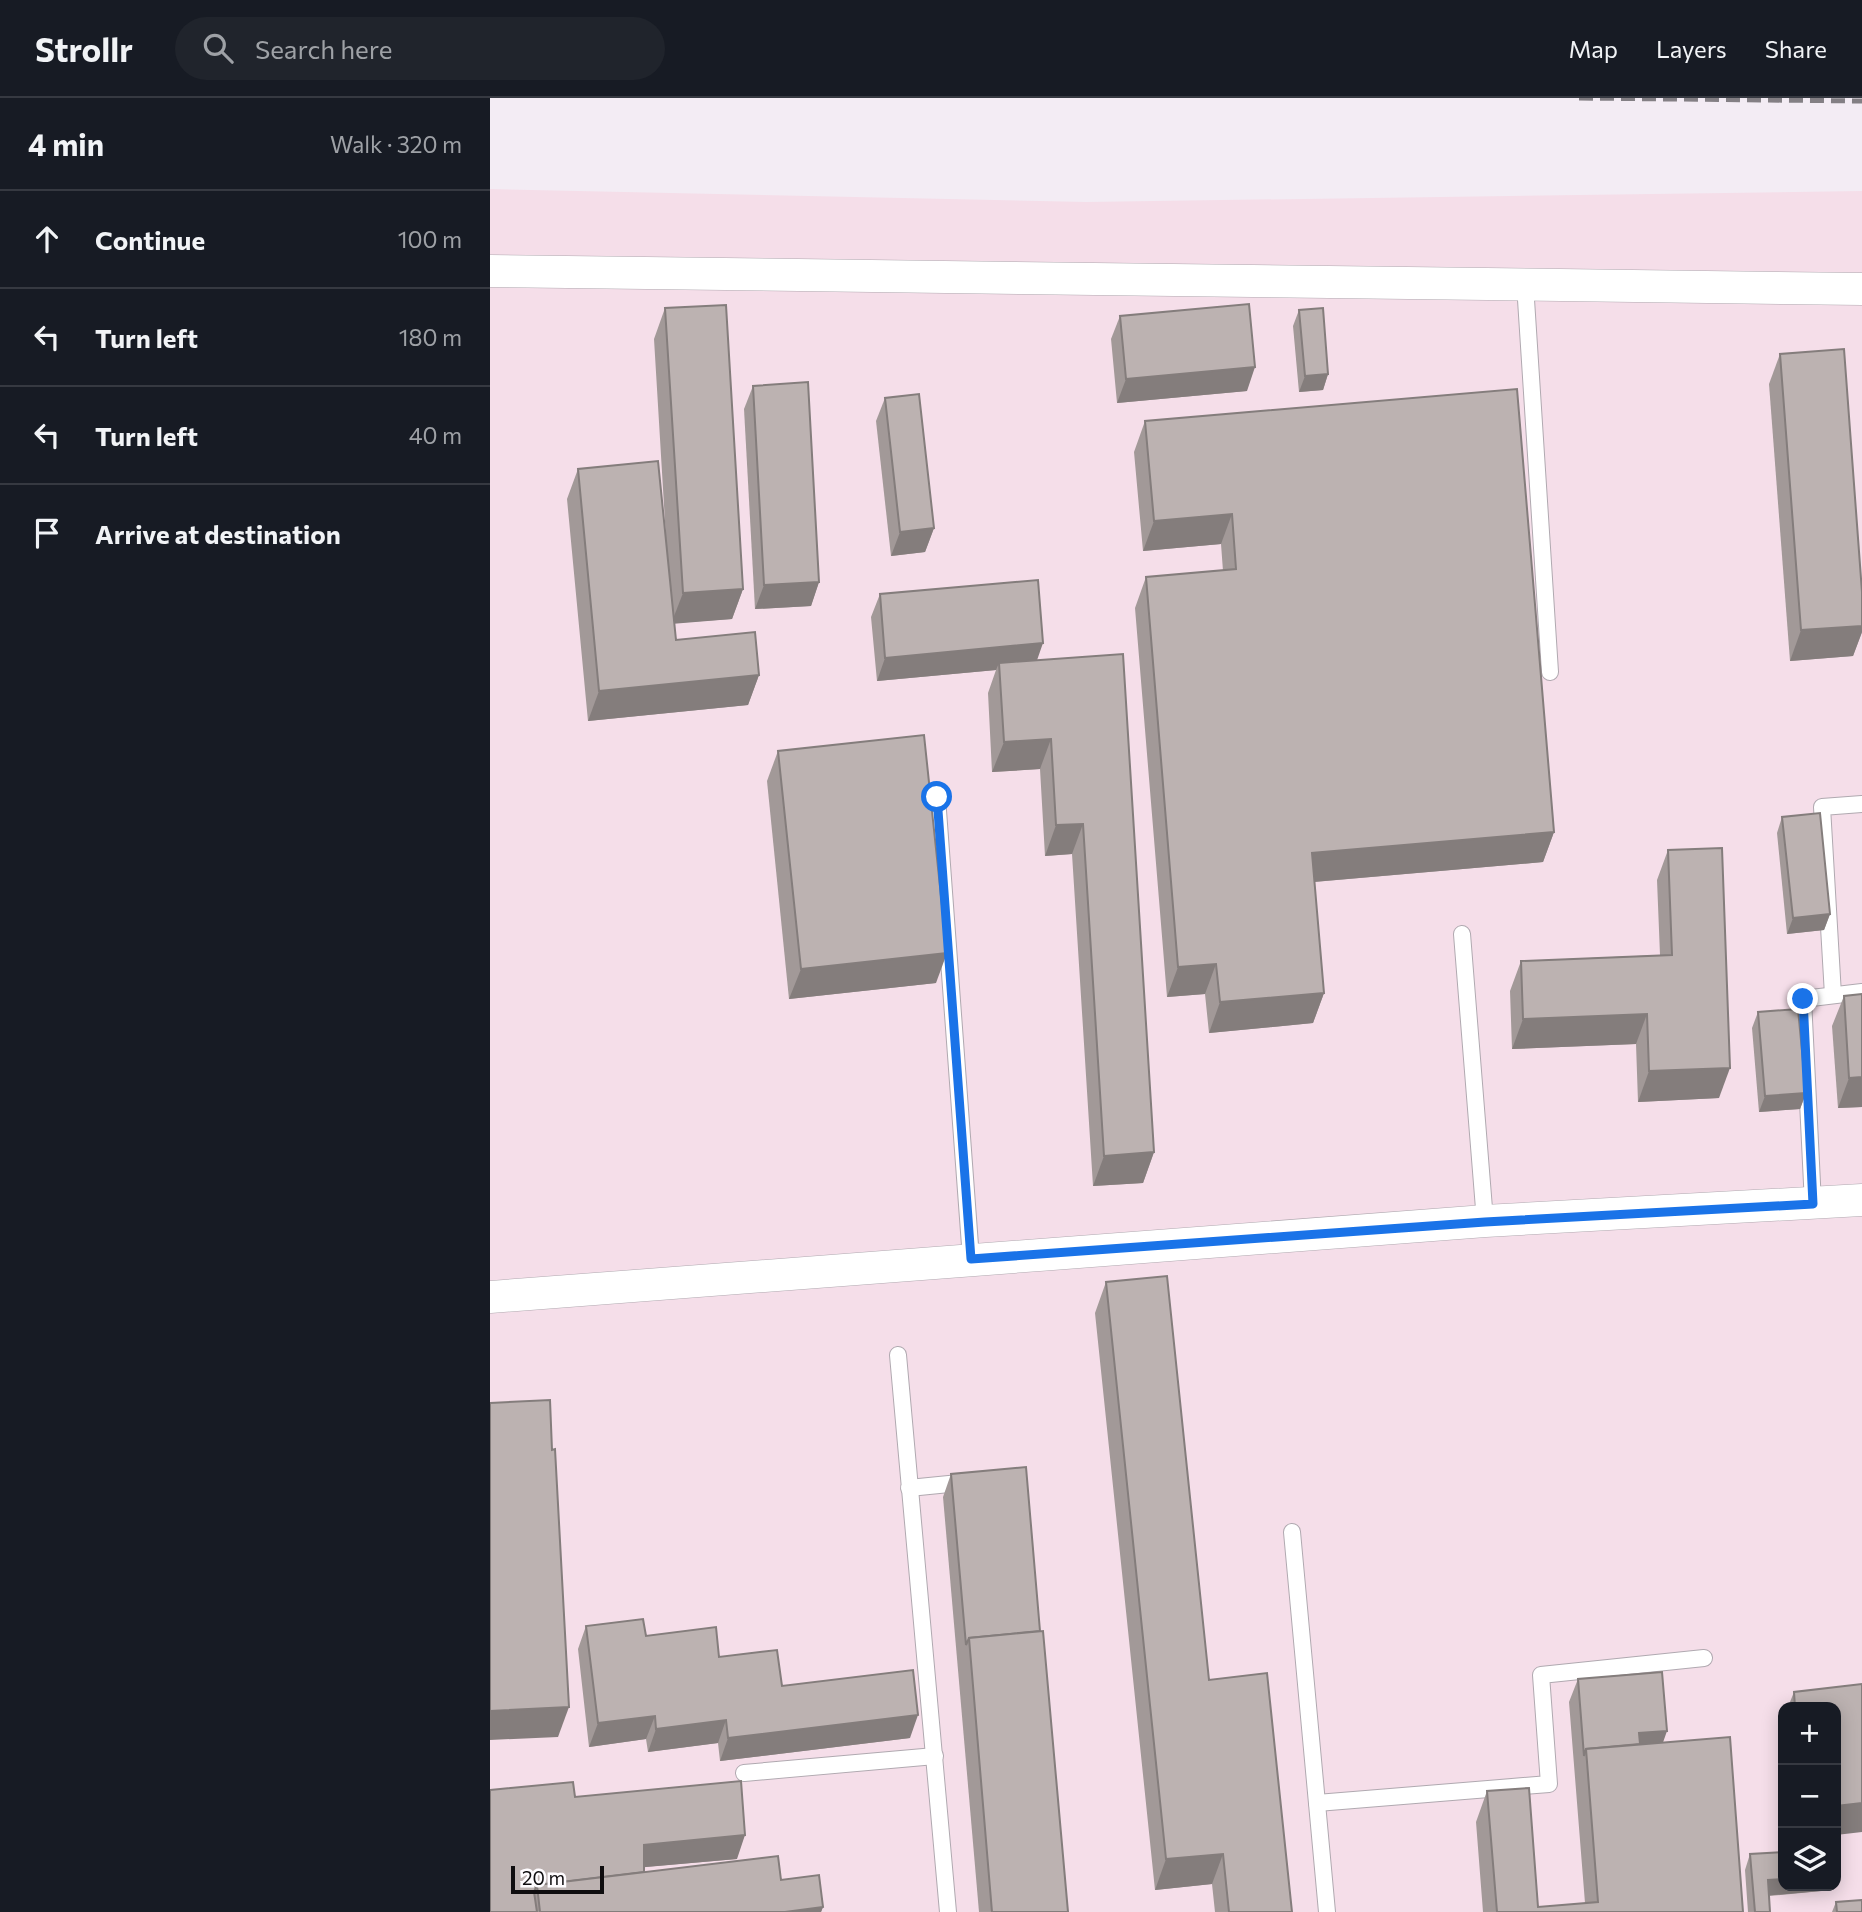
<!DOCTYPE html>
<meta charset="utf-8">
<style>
:root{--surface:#171b24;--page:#20242c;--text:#f1f3f6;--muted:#9ea1a6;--line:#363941}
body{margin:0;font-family:Commissioner,sans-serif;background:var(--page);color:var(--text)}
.controls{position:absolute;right:21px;bottom:21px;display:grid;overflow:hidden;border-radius:14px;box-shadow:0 4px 18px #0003}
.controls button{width:63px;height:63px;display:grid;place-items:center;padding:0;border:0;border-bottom:2px solid var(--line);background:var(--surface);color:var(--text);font:35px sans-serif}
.scale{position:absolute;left:21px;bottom:18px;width:93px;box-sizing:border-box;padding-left:7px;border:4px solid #0f0d0f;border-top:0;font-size:19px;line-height:24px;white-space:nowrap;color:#0f0d0f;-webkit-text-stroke:5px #fefbfe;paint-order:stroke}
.stop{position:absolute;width:21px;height:21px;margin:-16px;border:5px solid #1a73e8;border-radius:50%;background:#fff}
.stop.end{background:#1a73e8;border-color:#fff;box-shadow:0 2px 7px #0008}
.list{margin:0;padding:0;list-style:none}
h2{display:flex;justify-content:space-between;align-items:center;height:91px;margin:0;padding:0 28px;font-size:30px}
h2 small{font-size:23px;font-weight:400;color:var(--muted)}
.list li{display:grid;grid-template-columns:46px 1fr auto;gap:21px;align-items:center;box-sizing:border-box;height:98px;padding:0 28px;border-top:2px solid var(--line)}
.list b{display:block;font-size:26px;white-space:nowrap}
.list em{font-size:23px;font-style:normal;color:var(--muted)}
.icon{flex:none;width:38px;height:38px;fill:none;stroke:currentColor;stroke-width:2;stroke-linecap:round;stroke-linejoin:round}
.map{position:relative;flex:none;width:1372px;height:1814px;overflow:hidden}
header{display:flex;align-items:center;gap:42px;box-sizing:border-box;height:98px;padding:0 35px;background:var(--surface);border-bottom:2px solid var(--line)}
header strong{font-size:33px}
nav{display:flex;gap:38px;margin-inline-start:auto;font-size:24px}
.search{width:490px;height:63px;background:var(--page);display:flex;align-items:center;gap:18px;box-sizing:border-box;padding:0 24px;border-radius:38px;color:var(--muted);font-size:26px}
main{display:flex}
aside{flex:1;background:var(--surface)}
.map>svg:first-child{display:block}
</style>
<header>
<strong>Strollr</strong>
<div class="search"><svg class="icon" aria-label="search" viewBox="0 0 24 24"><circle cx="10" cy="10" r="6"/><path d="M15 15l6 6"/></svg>Search here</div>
<nav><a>Map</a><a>Layers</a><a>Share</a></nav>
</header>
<main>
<aside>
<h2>4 min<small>Walk · 320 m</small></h2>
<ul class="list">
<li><svg class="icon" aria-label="ahead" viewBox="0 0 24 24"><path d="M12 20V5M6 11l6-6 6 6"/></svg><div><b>Continue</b></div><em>100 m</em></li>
<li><svg class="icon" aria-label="left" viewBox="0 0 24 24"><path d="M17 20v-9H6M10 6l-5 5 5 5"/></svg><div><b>Turn left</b></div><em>180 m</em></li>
<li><svg class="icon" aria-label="left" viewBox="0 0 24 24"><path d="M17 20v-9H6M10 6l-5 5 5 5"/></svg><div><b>Turn left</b></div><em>40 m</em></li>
<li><svg class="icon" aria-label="arrive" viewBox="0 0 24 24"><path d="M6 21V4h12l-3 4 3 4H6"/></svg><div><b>Arrive at destination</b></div></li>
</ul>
</aside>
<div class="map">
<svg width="1372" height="1814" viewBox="0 0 1372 1814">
<rect width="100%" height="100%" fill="#f3ecf4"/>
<path fill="#f5dee9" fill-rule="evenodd" d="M0,91L596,104L1372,93V1814H0ZM1293,1609H1346V1788H1293Z"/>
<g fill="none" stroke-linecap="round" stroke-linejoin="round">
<g stroke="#b0a9b0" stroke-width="18">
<g id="lane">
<path d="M1035,186L1060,574"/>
<path d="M447,699L481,1161"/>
<path d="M972,836L995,1123"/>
<path d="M1343,897L1332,709L1372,706"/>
<path d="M1323,1106L1313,901L1372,894"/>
<path d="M408,1257L458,1814"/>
<path d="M419,1390L479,1384"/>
<path d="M802,1434L837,1814"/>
<path d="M254,1675L445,1658"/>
<path d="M827,1705L1059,1686L1051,1577L1214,1560"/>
</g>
</g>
<g stroke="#b0a9b0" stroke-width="33">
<g id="street">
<path d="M0,173L1372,191"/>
<path d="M0,1199L995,1123L1372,1102"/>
</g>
</g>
<use href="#lane" stroke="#fff" stroke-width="16"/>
<use href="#street" stroke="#fff" stroke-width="32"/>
<path stroke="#837f84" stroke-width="5" stroke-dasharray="14 7" stroke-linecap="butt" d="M1089,0L1372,3"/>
</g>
<g fill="#a29998">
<path d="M175,210L253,491L242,521L184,525L186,542L269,577L258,607L98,623L77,401L88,371L177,457L164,241Z"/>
<path d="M809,212L838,276L833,292L809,294L803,228Z"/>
<path d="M630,218L757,293L627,305L621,241Z"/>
<path d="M1290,256L1372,494V534L1363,558L1300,563L1279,286Z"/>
<path d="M263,288L329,484L321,508L265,511L254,311Z"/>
<path d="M395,300L444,430L435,454L401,458L386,323Z"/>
<path d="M655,323L1064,734L1053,764L824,784L834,895L823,925L719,935L715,896L677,899L645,510L656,479L733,473L731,446L653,453L644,354Z"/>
<path d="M390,496L547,562L633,556L664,1054L653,1085L603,1088L582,756L555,758L550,671L502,674L498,595L506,572L387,583L381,519Z"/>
<path d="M288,653L446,885L299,901L277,683Z"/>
<path d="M1292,719L1340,816L1334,832L1297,836L1287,735Z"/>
<path d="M1178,752L1229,1000L1148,1004L1146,946L1022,951L1020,893L1031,863L1170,857L1167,782Z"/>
<path d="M1354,898L1372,1009L1348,1010L1342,928Z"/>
<path d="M1268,914L1316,995L1310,1011L1269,1014L1262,930Z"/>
<path d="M616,1184L719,1582L802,1814H725L722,1786L665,1792L605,1215Z"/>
<path d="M461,1376L550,1533L578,1814H489L453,1399Z"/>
<path d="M96,1528L156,1538L229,1559L292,1588L420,1640L230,1663L228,1645L158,1654L156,1641L99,1649L88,1551Z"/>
<path d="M1088,1581L1173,1645L1253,1814H993L986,1724L997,1693L1048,1809L1095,1805L1079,1604Z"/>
<path d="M1304,1594L1346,1609H1298Z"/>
<path d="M85,1699L247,1761L154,1769V1774L291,1782L333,1809L331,1814H0Z"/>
<path d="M1260,1756L1293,1788H1344L1342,1792L1279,1798L1280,1814H1258L1255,1772Z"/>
<path d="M1346,1804L1372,1814H1342Z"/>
</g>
<g fill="#847d7c">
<path d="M765,269L757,293L627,305L636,281Z"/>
<path d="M838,276L833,292L809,294L815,278Z"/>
<path d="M742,416L731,446L653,453L664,423Z"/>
<path d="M444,430L435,454L401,458L410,434Z"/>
<path d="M329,484L321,508L265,511L274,487Z"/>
<path d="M253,491L242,521L181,526L193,495Z"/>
<path d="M1372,528V534L1363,558L1300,563L1311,532Z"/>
<path d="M553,545L545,568L509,565L506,572L387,583L395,560Z"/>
<path d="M269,577L258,607L98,623L109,593Z"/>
<path d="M561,641L550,671L502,674L514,644Z"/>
<path d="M593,726L582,756L555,758L566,727Z"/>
<path d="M1064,734L1053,764L811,785L822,755Z"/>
<path d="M1340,816L1334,832L1297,836L1303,820Z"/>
<path d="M457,855L446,885L299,901L311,871Z"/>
<path d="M726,866L715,896L677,899L688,869Z"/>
<path d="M834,895L823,925L719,935L730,904Z"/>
<path d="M1157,916L1146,946L1022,951L1033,921Z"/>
<path d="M1240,970L1229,1000L1148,1004L1159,973Z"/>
<path d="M1372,979V1009L1348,1010L1359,980Z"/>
<path d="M1316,995L1310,1011L1269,1014L1275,998Z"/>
<path d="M664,1054L653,1085L603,1088L614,1058Z"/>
<path d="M79,1609L68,1639L0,1642V1613Z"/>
<path d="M428,1617L420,1640L230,1663L238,1640Z"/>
<path d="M165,1618L156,1641L99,1649L108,1625Z"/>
<path d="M236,1622L228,1645L158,1654L166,1631Z"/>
<path d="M1177,1633L1169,1656L1149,1657V1635Z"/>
<path d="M1372,1705V1734L1346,1737V1708Z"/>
<path d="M255,1737L247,1761L145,1770L154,1747Z"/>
<path d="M733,1756L722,1786L665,1792L676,1761Z"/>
<path d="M1293,1781V1788H1344L1342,1792L1272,1798L1278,1782Z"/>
<path d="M333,1809L331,1814H295Z"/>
</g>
<g fill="#bcb2b1" stroke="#847d7c" stroke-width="2">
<path d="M759,206L765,269L636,281L630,218Z"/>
<path d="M236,207L253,491L193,495L175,210Z"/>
<path d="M833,210L838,276L815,278L809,212Z"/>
<path d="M1354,251L1372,494V528L1311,532L1290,256Z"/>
<path d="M318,284L329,484L274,487L263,288Z"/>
<path d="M1027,291L1064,734L822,755L834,895L730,904L726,866L688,869L656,479L746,471L742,416L664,423L655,323Z"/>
<path d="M429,296L444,430L410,434L395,300Z"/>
<path d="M168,363L186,542L265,534L269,577L109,593L88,371Z"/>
<path d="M548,482L553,545L395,560L390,496Z"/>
<path d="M633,556L664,1054L614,1058L593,726L566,727L561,641L514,644L509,565Z"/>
<path d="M434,637L457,855L311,871L288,653Z"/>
<path d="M1330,715L1340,816L1303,820L1292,719Z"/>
<path d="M1232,750L1240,970L1159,973L1157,916L1033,921L1031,863L1182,857L1178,752Z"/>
<path d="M1372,896V979L1359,980L1354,898Z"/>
<path d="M1308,911L1316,995L1275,998L1268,914Z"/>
<path d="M677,1178L719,1582L777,1575L802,1814H739L733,1756L676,1761L616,1184Z"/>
<path d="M60,1302L62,1352L65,1351L79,1609L0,1613V1305Z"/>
<path d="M536,1369L550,1533L479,1540L476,1547L461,1376Z"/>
<path d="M153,1521L156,1538L226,1529L229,1559L287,1552L292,1588L423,1572L428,1617L238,1640L236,1622L166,1631L165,1618L108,1625L96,1528Z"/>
<path d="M553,1533L578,1814H502L479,1540Z"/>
<path d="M1172,1574L1177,1633L1149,1635L1150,1646L1096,1651L1094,1658L1088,1581Z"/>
<path d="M1372,1586V1705L1346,1708V1609H1305L1304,1594Z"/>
<path d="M1240,1639L1253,1814H1007L997,1693L1039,1690L1048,1809L1108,1804L1096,1651Z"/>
<path d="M251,1683L255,1737L154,1747V1774L47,1787L44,1794L47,1814H0V1692L83,1684L85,1699Z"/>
<path d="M1346,1752L1348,1776L1346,1777Z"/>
<path d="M1293,1754V1781L1278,1782L1280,1814H1265L1260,1756Z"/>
<path d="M288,1758L291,1782L329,1777L333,1809L295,1814H50L47,1787Z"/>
<path d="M1372,1802V1814H1347L1346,1804Z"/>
</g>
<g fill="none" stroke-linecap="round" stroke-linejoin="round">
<path stroke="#1a73e8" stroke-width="9" d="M447,699L481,1161L995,1124L1323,1106L1313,901"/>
</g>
</svg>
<div class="controls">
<button>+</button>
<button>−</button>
<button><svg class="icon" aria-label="layers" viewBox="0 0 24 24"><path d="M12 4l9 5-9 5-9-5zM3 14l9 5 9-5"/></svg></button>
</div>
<div class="scale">20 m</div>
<div class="stop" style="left:447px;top:699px"></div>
<div class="stop end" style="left:1313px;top:901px"></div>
</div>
</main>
